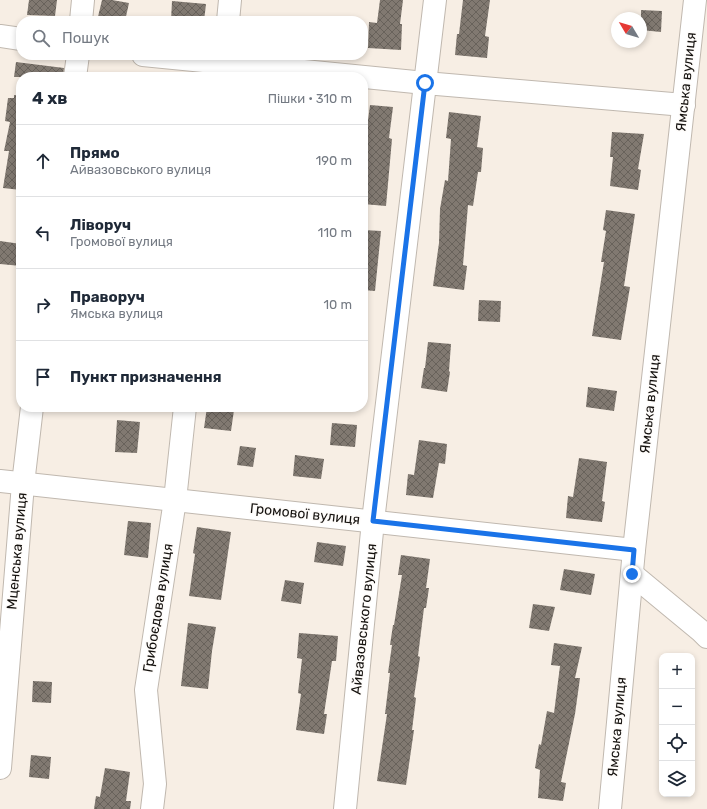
<!DOCTYPE html>
<html lang="uk">
<meta charset="utf-8">
<style>
:root{--surface:#fff;--page:#f6f6f7;--text:#1f2937;--muted:#747a83;--line:#e0e1e3}
body{margin:0;font-family:Rubik,sans-serif;background:var(--page);color:var(--text)}
.controls{position:absolute;right:12px;bottom:12px;display:grid;overflow:hidden;border-radius:8px;box-shadow:0 2px 6px #0003}
.controls button{width:36px;height:36px;display:grid;place-items:center;padding:0;border:0;border-bottom:1px solid var(--line);background:var(--surface);color:var(--text);font:20px sans-serif}
.compass{position:absolute;left:611px;top:12px;width:36px;height:36px;border-radius:50%;background:var(--surface);box-shadow:0 2px 6px #0003;rotate:308deg}
.stop{position:absolute;width:12px;height:12px;margin:-9px;border:3px solid #1a73e8;border-radius:50%;background:#fff}
.stop.end{background:#1a73e8;border-color:#fff;box-shadow:0 1px 4px #0008}
.list{margin:0;padding:0;list-style:none}
h2{display:flex;justify-content:space-between;align-items:center;height:52px;margin:0;padding:0 16px;font-size:17px}
h2 small{font-size:13px;font-weight:400;color:var(--muted)}
.list li{display:grid;grid-template-columns:26px 1fr auto;gap:12px;align-items:center;box-sizing:border-box;height:72px;padding:0 16px;border-top:1px solid var(--line)}
.list b{display:block;font-size:15px;white-space:nowrap}
.list p{margin:0;font-size:13px;white-space:nowrap;color:var(--muted)}
.list em{font-size:13px;font-style:normal;color:var(--muted)}
.icon{flex:none;width:22px;height:22px;fill:none;stroke:currentColor;stroke-width:2;stroke-linecap:round;stroke-linejoin:round}
.map{position:relative;flex:none;width:707px;height:809px;overflow:hidden}
.search{position:absolute;background:var(--surface);box-shadow:0 2px 6px #0003;left:16px;top:16px;width:352px;height:44px;display:flex;align-items:center;gap:10px;box-sizing:border-box;padding:0 14px;border-radius:16px;color:var(--muted);font-size:15px}
.panel{position:absolute;background:var(--surface);box-shadow:0 2px 6px #0003;left:16px;top:72px;width:352px;height:340px;border-radius:16px}
.map>svg:first-child{display:block}
</style>
<div class="map">
<svg width="707" height="809" viewBox="0 0 707 809">
<defs>
<pattern id="building-cross-hatch" width="8" height="8" patternUnits="userSpaceOnUse"><rect width="8" height="8" fill="#817971"/><path d="M0 0l8 8M0 8l8-8" fill="none" stroke="#68625b"/></pattern>
</defs>
<rect width="100%" height="100%" fill="#f7eee4"/>
<g fill="url(#building-cross-hatch)">
<path d="M29,0H57L55,16L27,15Z"/>
<path d="M102,0H112L129,3L125,21H97Z"/>
<path d="M380,0H403L400,24H402L401,50L368,48L369,22L377,23Z"/>
<path d="M463,0H490L485,36L489,37L487,58L455,55L457,34H459Z"/>
<path d="M172,1L206,4L204,21H171Z"/>
<path d="M641,10L662,11L661,32L641,30Z"/>
<path d="M16,62L64,68L63,77H14Z"/>
<path d="M14,95L21,96V190L3,188L9,151H4L10,122L5,121L8,98H14Z"/>
<path d="M370,105L393,107L389,138L392,139L386,206L363,204V135L366,136Z"/>
<path d="M449,112L481,116L477,147L483,148L481,172H478L473,206L468,205L463,265L467,266L464,290L433,286L439,243L440,209L445,180L448,181L451,139L446,138Z"/>
<path d="M612,132L644,134L638,169L641,170L638,190L610,186L613,157H610Z"/>
<path d="M606,210L635,214L624,286L630,287L621,340L592,336L604,262H601L606,231L603,230Z"/>
<path d="M363,230L381,231L375,291L363,290Z"/>
<path d="M0,241L21,244V266L0,264Z"/>
<path d="M479,300L501,301L500,322L478,321Z"/>
<path d="M428,342L451,344L449,371L450,372L447,392L421,388L424,368H425Z"/>
<path d="M588,387L617,391L614,411L586,407Z"/>
<path d="M207,407L234,410L231,431L204,428Z"/>
<path d="M117,420L140,422L137,453L115,452Z"/>
<path d="M332,423L357,425L355,447L330,445Z"/>
<path d="M419,440L447,444L445,464L439,463L433,498L406,495L408,474L414,475Z"/>
<path d="M240,446L256,448L253,467L237,465Z"/>
<path d="M295,455L324,459L321,479L293,476Z"/>
<path d="M579,458L607,462L602,501L605,502L602,522L566,518L568,496L573,497Z"/>
<path d="M128,521L151,523L148,558L124,555Z"/>
<path d="M197,527L231,532L221,600L189,596L195,554L193,553Z"/>
<path d="M317,542L346,546L343,566L314,562Z"/>
<path d="M401,555L430,559L426,588H429L426,608H424L418,656L420,657L414,697L416,698L412,730H414L406,785L377,781L387,714H385L390,673H388L392,645H390L393,625H394L402,575H398Z"/>
<path d="M564,569L595,574L591,595L560,590Z"/>
<path d="M285,580L304,583L301,604L281,601Z"/>
<path d="M533,604L555,607L549,631L529,628Z"/>
<path d="M188,623L216,627L212,651L208,689L181,686Z"/>
<path d="M299,633L338,636L336,661H332L324,714H327L324,734L296,730L301,694L298,693L302,659L297,658Z"/>
<path d="M554,643L582,647L575,678H580L575,714L561,782L566,783L563,801L538,798L540,770L535,768L539,744L541,745L547,711L554,713L560,666L551,665Z"/>
<path d="M33,681L52,682L51,703L32,702Z"/>
<path d="M31,755L51,757L49,779L29,777Z"/>
<path d="M105,768L130,772L126,801H131L130,809H94L96,796L100,797Z"/>
</g>
<g fill="none" stroke-linecap="round" stroke-linejoin="round">
<g stroke="#c0b8af" stroke-width="24">
<g id="minor">
<path d="M81,21L83,0"/>
<path d="M228,21L230,0"/>
<path d="M0,36L21,39"/>
<path d="M143,55L425,83L684,105"/>
<path d="M75,77L78,55"/>
<path d="M0,481L634,550"/>
<path d="M632,574L701,631L707,637"/>
<path d="M0,768L23,484L32,407"/>
<path d="M152,809L155,784L146,690L175,500L185,407"/>
<path d="M345,809L373,521L435,0"/>
<path d="M610,809L634,550L695,0"/>
</g>
</g>
<use href="#minor" stroke="#fff" stroke-width="22"/>
</g>
<g fill="none" stroke-linecap="round" stroke-linejoin="round">
<path stroke="#1a73e8" stroke-width="5" d="M425,83L373,521L634,550L632,574"/>
</g>
<g text-anchor="middle" dominant-baseline="central" stroke-width="3" stroke-linejoin="round" paint-order="stroke">
<g font-size="14" fill="#15120f" stroke="#fefcfa">
<text transform="translate(686 82) rotate(-84)">Ямська вулиця</text>
<text transform="translate(650 404) rotate(-84)">Ямська вулиця</text>
<text transform="translate(305 514) rotate(6)">Громової вулиця</text>
<text transform="translate(17 551) rotate(-85)">Мценська вулиця</text>
<text transform="translate(158 608) rotate(-81)">Грибоєдова вулиця</text>
<text transform="translate(364 619) rotate(-84)">Айвазовського вулиця</text>
<text transform="translate(617 727) rotate(-85)">Ямська вулиця</text>
</g>
</g>
</svg>
<div class="controls">
<button>+</button>
<button>−</button>
<button><svg class="icon" aria-label="locate" viewBox="0 0 24 24"><circle cx="12" cy="12" r="6"/><path d="M12 2v4M12 18v4M2 12h4M18 12h4"/></svg></button>
<button><svg class="icon" aria-label="layers" viewBox="0 0 24 24"><path d="M12 4l9 5-9 5-9-5zM3 14l9 5 9-5"/></svg></button>
</div>
<svg class="compass" viewBox="-18 -18 36 36"><path d="M0-13l5 13h-10z" fill="#e53935"/><path d="M0 13l5-13h-10z" fill="#747a83"/></svg>
<div class="stop" style="left:425px;top:83px"></div>
<div class="stop end" style="left:632px;top:574px"></div>
<div class="search"><svg class="icon" aria-label="search" viewBox="0 0 24 24"><circle cx="10" cy="10" r="6"/><path d="M15 15l6 6"/></svg>Пошук</div>
<section class="panel">
<h2>4 хв<small>Пішки · 310 m</small></h2>
<ul class="list">
<li><svg class="icon" aria-label="ahead" viewBox="0 0 24 24"><path d="M12 20V5M6 11l6-6 6 6"/></svg><div><b>Прямо</b><p>Айвазовського вулиця</p></div><em>190 m</em></li>
<li><svg class="icon" aria-label="left" viewBox="0 0 24 24"><path d="M17 20v-9H6M10 6l-5 5 5 5"/></svg><div><b>Ліворуч</b><p>Громової вулиця</p></div><em>110 m</em></li>
<li><svg class="icon" aria-label="right" viewBox="0 0 24 24"><path d="M7 20v-9h11M14 6l5 5-5 5"/></svg><div><b>Праворуч</b><p>Ямська вулиця</p></div><em>10 m</em></li>
<li><svg class="icon" aria-label="arrive" viewBox="0 0 24 24"><path d="M6 21V4h12l-3 4 3 4H6"/></svg><div><b>Пункт призначення</b></div></li>
</ul>
</section>
</div>
